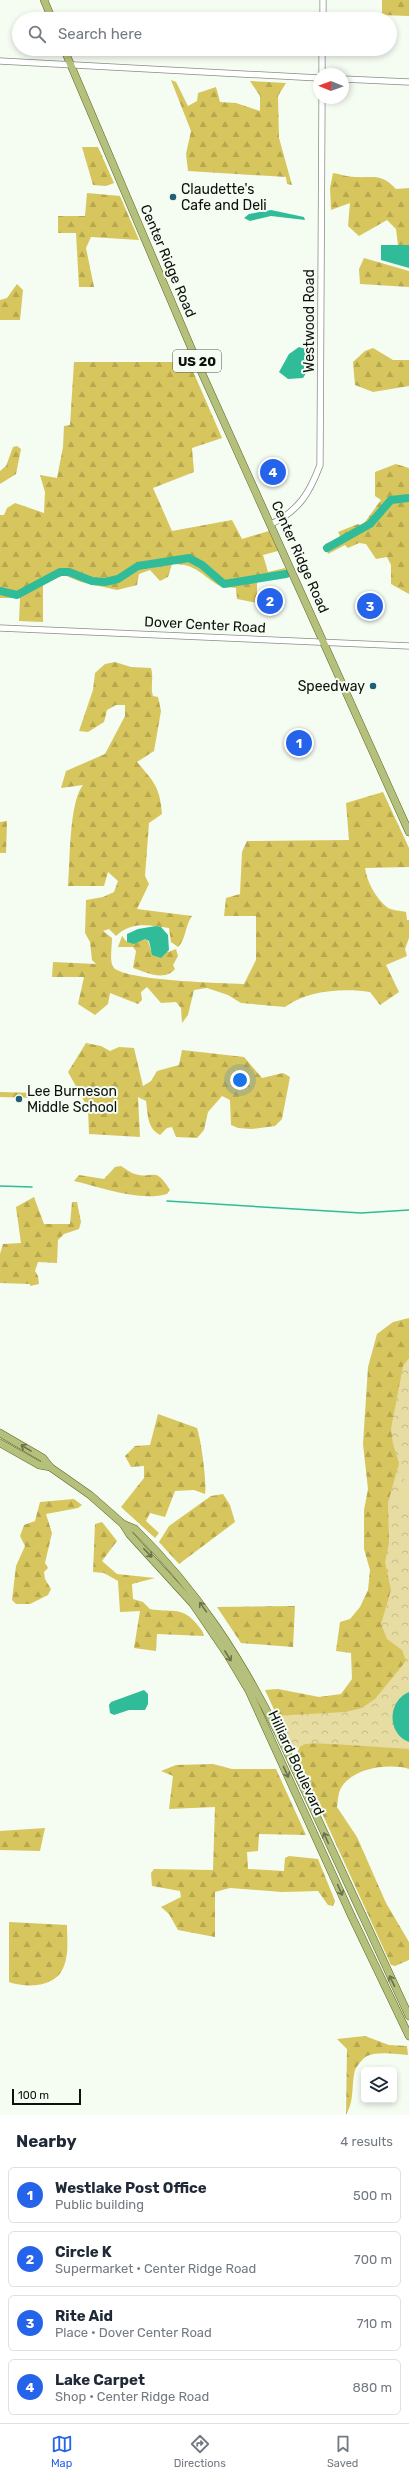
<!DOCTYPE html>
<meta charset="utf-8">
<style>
:root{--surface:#fff;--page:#f2f2f3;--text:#1f2937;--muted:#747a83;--line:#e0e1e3;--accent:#2563eb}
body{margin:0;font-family:Rubik,sans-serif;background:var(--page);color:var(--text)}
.controls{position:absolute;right:12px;bottom:12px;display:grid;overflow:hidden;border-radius:6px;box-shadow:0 2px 6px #0003}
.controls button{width:36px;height:36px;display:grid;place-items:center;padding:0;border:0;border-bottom:1px solid var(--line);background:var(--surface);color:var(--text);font:20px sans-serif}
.compass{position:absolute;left:313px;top:68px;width:36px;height:36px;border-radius:50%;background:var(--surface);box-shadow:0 2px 6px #0003;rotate:271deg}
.scale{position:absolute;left:12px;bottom:10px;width:69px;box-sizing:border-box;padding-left:4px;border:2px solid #0e100d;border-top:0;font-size:11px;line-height:14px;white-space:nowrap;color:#0e100d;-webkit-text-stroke:3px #f5fcf2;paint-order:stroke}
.you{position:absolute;left:240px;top:1080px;width:14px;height:14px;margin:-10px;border:3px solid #fff;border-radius:50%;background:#1a73e8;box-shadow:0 0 0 6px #1a73e833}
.badge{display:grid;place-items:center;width:26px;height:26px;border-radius:50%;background:var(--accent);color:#fff;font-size:13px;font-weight:700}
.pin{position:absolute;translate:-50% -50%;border:2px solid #fff;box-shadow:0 1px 4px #0006}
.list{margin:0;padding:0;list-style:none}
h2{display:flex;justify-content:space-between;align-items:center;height:52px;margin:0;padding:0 16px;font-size:17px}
h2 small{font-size:13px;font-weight:400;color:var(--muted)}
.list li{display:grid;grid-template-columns:26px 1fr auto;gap:12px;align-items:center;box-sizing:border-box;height:56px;margin:0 8px 8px;padding:0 8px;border:1px solid var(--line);border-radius:6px}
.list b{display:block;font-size:15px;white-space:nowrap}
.list p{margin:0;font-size:13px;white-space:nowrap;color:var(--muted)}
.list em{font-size:13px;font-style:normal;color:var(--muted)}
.icon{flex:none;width:22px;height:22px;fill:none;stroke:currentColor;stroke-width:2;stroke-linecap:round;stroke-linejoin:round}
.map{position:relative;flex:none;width:409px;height:2115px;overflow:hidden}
.search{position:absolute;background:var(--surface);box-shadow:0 2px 6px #0003;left:12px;right:12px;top:12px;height:44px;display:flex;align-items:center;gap:10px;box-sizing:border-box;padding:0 14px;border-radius:22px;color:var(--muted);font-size:15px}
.sheet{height:308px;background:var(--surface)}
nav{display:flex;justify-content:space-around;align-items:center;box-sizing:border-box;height:56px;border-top:1px solid var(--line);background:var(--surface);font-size:11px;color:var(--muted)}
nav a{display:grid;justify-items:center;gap:2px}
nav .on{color:var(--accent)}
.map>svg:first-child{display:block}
</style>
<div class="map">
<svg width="409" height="2115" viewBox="0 0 409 2115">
<defs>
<pattern id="forest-firs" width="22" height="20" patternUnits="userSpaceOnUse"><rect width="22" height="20" fill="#d7c55d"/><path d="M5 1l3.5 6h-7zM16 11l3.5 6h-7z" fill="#b7a850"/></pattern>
<pattern id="park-crowns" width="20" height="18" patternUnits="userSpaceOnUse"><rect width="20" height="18" fill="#e7dda2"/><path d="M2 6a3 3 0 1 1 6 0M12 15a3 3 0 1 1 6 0" fill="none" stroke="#c5bd8a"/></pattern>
</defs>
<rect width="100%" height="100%" fill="#f5fcf2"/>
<g fill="url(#forest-firs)">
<path d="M382,0H409V16L382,15Z"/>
<path d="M171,80L176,82L188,106L197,101L198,93L216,87L220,102L236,103L260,111V96L250,81L286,83L278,96L279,138L292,185L287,184L286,177L188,171L186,154L191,131Z"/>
<path d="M82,147H98L114,183L106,186L93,185Z"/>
<path d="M333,173C340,174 348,177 355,177C374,178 381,173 396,189L409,188V245H398L396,229L387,220L359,236L348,226L350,203L331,210L330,188Z"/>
<path d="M87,193L120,196L139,240L91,237L86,248L94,287H79L76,233H58V216H85Z"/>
<path d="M364,258L409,271V287L360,284L359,269Z"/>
<path d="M17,284L23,290L20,320H0V300L7,298Z"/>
<path d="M373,348L393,360H409V386L373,392L355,385L353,362L365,351Z"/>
<path d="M74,362H189L222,438L192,448L194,472L153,488L172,531L232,520L242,539L269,531L278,551L263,555L268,572L285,568L288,576L257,580V603L237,599L236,588C231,587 224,588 220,586C202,576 196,563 172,564L168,577L160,581L150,570L139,574L137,585L117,590L81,582L64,575L43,584V622L19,621L20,598H0V515H4L7,508L15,503L44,513L45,492L40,475L57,478L63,447L64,426L70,425Z"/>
<path d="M17,446L21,449L16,474L0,484V471L6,466L13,447Z"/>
<path d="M396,464L409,468V594L391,584V565L387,557L376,559L366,544L359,543L348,548L345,545L328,554L325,544L341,538L338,532L358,524L362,526L381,500L375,496V472Z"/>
<path d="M115,662L131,667L151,668C154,678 150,688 153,696L158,697L161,711L154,751L137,762C154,782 160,787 162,814L149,823L145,876L149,884L137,909L192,916C185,925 186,940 178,947L171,942L169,928C149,925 131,921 116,936L109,929L103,931L112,938C112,946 109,963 114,968C128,981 222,983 244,984L256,960V916H224L226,898L240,894L242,852L247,841L349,840L346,803L383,792L409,848V867L365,868C367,882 376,899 388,908C392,910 401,911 406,912L407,920H409V938L405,949L407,956L386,965L399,992L380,1005L370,992C343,988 308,990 285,1007L241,1003L228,995L207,988L194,990L188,1015L182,1023L181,1008L176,1002L161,1003L147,987L141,992L142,1000L138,1004L110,993L108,1004L95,1015L78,1004L84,977H52L53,962L96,964L92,960L90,942L85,933L86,900L103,897L114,892L118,881L108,872L104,886H68C70,863 69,802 83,785L61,788L66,771L105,754L125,716V705H116L107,710L104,722L88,732L79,731L93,690L95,673L105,664Z"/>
<path d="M7,821L6,853H0V822Z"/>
<path d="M122,936L127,942L145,939L148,941L151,951L168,952L176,949L178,956L173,965L175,969C164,982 146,972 133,968L136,951L133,947H118Z"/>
<path d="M86,1043L101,1046L110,1051L119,1047L134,1048L143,1086L151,1081L157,1071L179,1065L182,1050L244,1057L262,1078L283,1073L290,1077L282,1119L275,1126L251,1129L238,1128L231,1125L230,1100L222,1096L208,1112L204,1130L197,1138L176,1137L172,1127L167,1128L160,1135C147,1128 148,1115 146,1101L138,1097L140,1137L89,1134L88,1108L68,1072Z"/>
<path d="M0,1092L36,1093L34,1098L0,1097Z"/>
<path d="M121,1166C125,1168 130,1173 135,1174C155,1180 154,1165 170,1190L167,1194C139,1202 101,1187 74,1181L79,1175L104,1179L115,1167Z"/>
<path d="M34,1197L44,1224H70L72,1202H77L81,1222L79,1229L64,1234L58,1240L57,1263L38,1262L35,1271L38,1276L39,1284L30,1286V1284L0,1283V1254L3,1244L21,1243L16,1207Z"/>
<path d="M409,1318V1362L399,1457L409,1673C393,1686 374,1706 354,1713C334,1720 298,1719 277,1716L265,1690L278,1689L319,1697L341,1694L352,1679L351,1653L336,1651L340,1622L350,1619L360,1607L368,1590L370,1570L364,1549V1510L368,1489L363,1444L368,1367L377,1334L393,1322Z"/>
<path d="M158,1414L197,1428C201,1440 207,1482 205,1494L194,1490L175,1491L165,1517L150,1513L146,1521L159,1533L155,1538L121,1507L144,1478V1466L131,1467L125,1456L135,1446L150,1445Z"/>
<path d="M223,1494L230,1505L235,1522L179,1564L159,1542L169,1526L211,1496Z"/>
<path d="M74,1499L82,1505L78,1508L46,1514L52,1533L45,1563L48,1568L44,1572L45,1579L51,1589L48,1595L30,1604H16L12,1600L16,1566L25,1546L20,1536L24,1525L35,1521L40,1502Z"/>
<path d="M102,1522L117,1541L102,1561L117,1574L155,1578L132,1584L133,1599L143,1602L150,1609C170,1613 181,1606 195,1622C199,1627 203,1630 204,1636L157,1634L156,1651L134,1648L140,1611L120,1612L118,1581L104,1573L93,1572L95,1524Z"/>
<path d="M295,1606L293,1647L241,1643L217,1607Z"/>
<path d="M301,1743L398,1744L409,1749V1769C389,1763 352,1768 341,1788C338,1793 338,1801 337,1807L357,1837L386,1903L409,1942V1960L395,1966L391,1965L296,1756Z"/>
<path d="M213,1764L232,1769H276L306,1835L259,1834L258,1851L247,1852L248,1869L284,1871L285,1858L289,1856L318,1859L335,1901L333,1906L328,1905L318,1891L282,1892L230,1888L215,1892V1937L178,1930L169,1914L161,1907L181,1897L180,1891L152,1886L151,1873L154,1869L213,1870L215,1807L169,1809L173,1776L161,1771L176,1765Z"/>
<path d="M45,1828L40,1851L0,1850V1831Z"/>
<path d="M9,1922L67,1925C67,1938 69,1954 64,1966C56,1988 27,1988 9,1982Z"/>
<path d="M365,2036L389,2045L407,2046L408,2055C397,2054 378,2051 367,2056C363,2058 357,2066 355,2070C351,2086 355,2099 346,2115L347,2049L337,2039Z"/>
</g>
<path fill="url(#park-crowns)" d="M409,1358V1749L317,1743L305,1744L289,1753L272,1716L345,1712L362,1708L375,1699L406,1661L402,1650L387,1639L381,1624L391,1590L385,1562L389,1543L388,1503L399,1463L393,1444L391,1429L403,1366Z"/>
<path fill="#e7dda2" d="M409,1468V1505L396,1499Z"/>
<g fill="#31bc99">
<path d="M271,210L304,217L305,220L271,216L250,221L244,218L249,214Z"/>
<path d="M381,245H409V268L381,260Z"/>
<path d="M299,347L306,349V373L303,378L288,379L279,372L289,354Z"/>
<path d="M156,926L161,927L168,935L169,950L161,958L152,955L149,941L145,939L134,944L127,942V934L138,929Z"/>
<path d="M144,1690L148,1694V1704L145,1710H129L114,1715L110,1713L109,1705L111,1702Z"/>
<path d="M409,1692V1742C387,1734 387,1701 409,1692Z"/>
</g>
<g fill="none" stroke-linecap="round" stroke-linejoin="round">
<g stroke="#31bc99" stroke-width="1.5">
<path d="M0,1186L32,1187"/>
<path d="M167,1201L361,1213L409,1210"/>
</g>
<g stroke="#31bc99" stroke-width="8">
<path d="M327,548L370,524L391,500L409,498"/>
<path d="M0,591L17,595L60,572H69L92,581L105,582L118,579L138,566L189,558L202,565L224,584L286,574"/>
</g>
<g stroke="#888e85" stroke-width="7">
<g id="minor">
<path d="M323,19V0"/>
<path d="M0,61L319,78"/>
<path d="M322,74V49"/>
<path d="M343,79L409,82"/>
<path d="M271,524C299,511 310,492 320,465L322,98"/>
<path d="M0,628L409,646"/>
</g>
</g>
<g stroke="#5c671e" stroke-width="8">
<g id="major">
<path d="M44,0L52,19"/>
<path d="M64,49L201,371L409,832"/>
<path d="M0,1433L43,1458L50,1467L90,1495L123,1524L135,1529C197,1590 242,1659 280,1737L409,2016"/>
<path d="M0,1443L39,1465L50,1467"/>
<path d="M123,1524L130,1535L193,1604L227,1654L249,1691L351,1915L409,2036"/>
</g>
</g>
<use href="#minor" stroke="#fff" stroke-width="5.5"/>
<use href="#major" stroke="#b6c07d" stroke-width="7"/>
</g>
<defs><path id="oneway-shaft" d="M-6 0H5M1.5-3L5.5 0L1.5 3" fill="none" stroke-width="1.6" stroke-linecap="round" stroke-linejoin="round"/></defs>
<g stroke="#6a714b">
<use href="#oneway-shaft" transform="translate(26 1448) rotate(-149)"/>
<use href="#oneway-shaft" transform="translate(148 1553) rotate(46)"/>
<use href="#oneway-shaft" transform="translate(203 1607) rotate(-125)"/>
<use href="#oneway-shaft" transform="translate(228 1656) rotate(58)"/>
<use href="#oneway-shaft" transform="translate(286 1772) rotate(65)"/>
<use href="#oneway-shaft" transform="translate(326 1838) rotate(-114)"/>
<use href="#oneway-shaft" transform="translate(340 1890) rotate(66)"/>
<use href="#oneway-shaft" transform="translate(392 1981) rotate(-116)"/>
</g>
<g fill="#205f75" stroke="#f5fcf2" stroke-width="1.5">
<circle cx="173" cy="197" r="4"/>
<circle cx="373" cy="686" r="4"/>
<circle cx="19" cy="1099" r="4"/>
</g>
<g text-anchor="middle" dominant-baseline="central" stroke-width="4" stroke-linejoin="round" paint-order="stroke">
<rect fill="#f5fcf2" stroke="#535752" stroke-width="1" x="173" y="350" width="48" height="22" rx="3"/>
<g font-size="13" font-weight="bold" fill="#0e100d">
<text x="197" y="361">US 20</text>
</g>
<g font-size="14" fill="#0e100d" stroke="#f5fcf2" text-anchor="start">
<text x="181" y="189">Claudette's<tspan x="181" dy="16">Cafe and Deli</tspan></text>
<text x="365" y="686" text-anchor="end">Speedway</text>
<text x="27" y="1091">Lee Burneson<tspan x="27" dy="16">Middle School</tspan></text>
</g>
<g font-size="14" fill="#0e100d" stroke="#f5fcf2">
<text transform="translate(168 261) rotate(67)">Center Ridge Road</text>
<text transform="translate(309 321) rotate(-90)">Westwood Road</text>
<text transform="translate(300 557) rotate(66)">Center Ridge Road</text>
<text transform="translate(205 625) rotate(3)">Dover Center Road</text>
<text transform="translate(296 1763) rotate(65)">Hilliard Boulevard</text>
</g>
</g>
</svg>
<div class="controls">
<button><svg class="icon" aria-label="layers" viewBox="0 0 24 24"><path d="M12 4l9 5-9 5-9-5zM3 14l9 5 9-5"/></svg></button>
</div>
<svg class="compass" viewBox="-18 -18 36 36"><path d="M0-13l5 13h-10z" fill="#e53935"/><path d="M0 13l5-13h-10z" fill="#747a83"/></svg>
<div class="scale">100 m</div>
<div class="you"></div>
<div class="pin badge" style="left:299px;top:743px">1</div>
<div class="pin badge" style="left:270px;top:601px">2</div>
<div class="pin badge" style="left:370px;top:606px">3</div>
<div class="pin badge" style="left:273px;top:472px">4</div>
<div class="search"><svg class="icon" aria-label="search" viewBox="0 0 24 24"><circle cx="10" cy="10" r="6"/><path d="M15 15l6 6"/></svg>Search here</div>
</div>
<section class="sheet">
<h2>Nearby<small>4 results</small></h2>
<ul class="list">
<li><span class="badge">1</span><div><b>Westlake Post Office</b><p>Public building</p></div><em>500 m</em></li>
<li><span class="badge">2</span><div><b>Circle K</b><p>Supermarket · Center Ridge Road</p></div><em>700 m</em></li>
<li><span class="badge">3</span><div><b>Rite Aid</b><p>Place · Dover Center Road</p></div><em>710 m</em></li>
<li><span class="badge">4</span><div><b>Lake Carpet</b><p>Shop · Center Ridge Road</p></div><em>880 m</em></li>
</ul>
</section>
<nav>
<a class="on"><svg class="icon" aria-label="map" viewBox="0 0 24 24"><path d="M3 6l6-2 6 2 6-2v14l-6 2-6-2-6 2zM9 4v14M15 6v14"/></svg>Map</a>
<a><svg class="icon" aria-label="directions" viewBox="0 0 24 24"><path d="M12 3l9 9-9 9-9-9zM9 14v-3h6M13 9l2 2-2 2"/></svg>Directions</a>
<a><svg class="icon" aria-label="saved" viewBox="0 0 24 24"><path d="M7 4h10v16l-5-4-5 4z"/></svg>Saved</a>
</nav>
